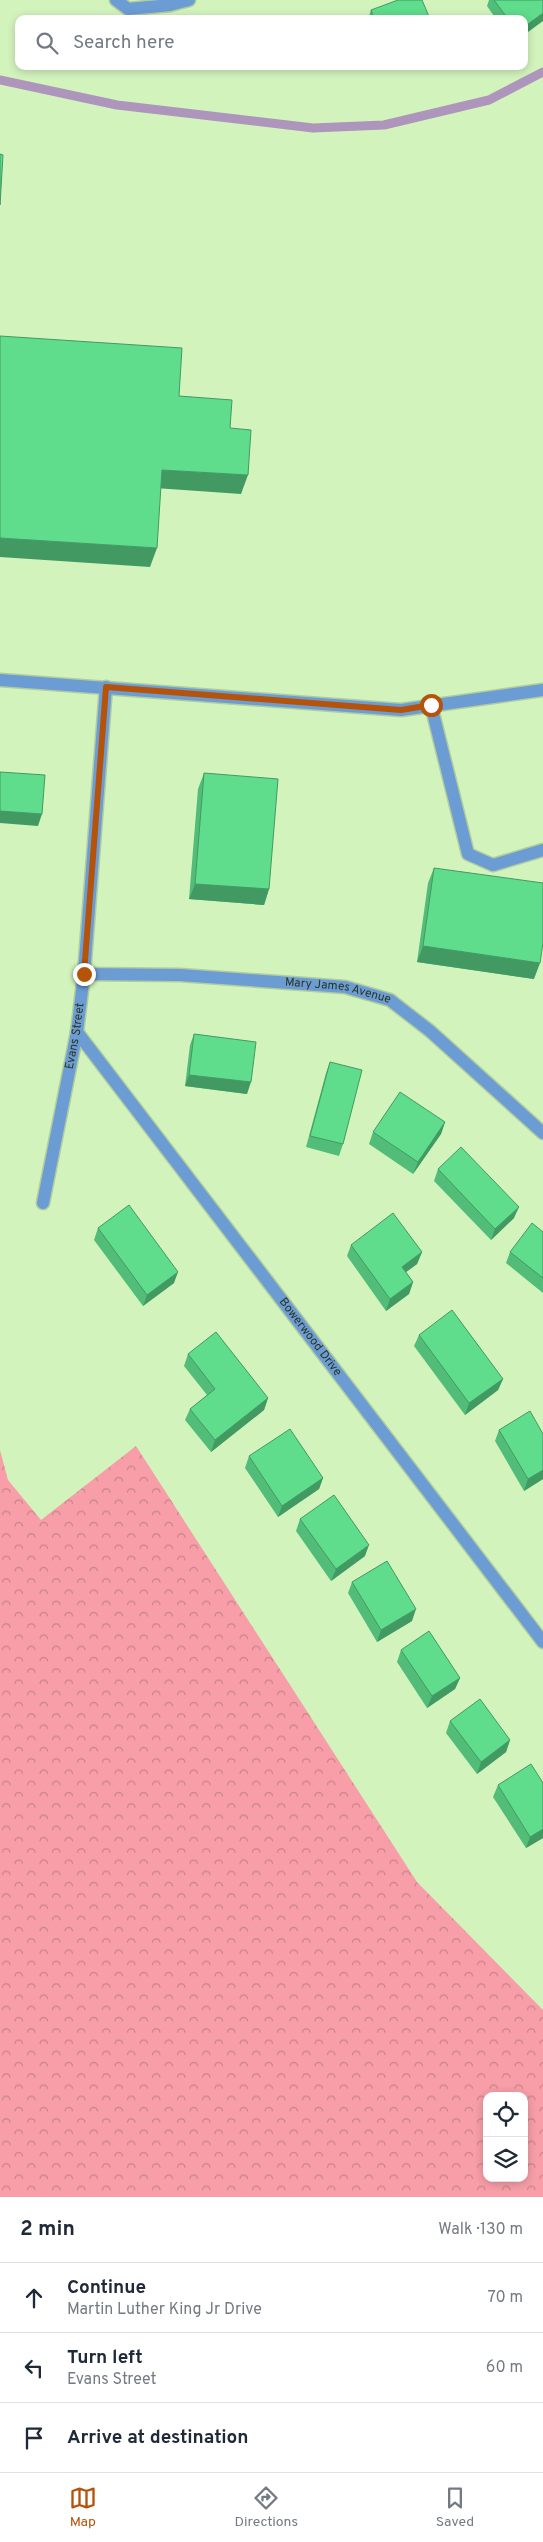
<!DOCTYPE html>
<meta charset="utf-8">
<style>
:root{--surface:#fff;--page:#f2f2f3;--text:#1f2937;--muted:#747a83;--line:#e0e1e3;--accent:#b45309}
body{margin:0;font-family:Overpass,sans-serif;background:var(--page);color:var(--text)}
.controls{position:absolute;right:15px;bottom:15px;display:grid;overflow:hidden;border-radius:10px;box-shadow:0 2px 8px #0003}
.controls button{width:45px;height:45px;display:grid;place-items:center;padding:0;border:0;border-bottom:1px solid var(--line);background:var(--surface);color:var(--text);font:25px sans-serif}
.stop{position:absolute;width:15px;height:15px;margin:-11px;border:4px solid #b45309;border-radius:50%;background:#fff}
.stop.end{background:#b45309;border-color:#fff;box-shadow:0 1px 5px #0008}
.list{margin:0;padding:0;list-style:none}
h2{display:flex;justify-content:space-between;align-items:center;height:65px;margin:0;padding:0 20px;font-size:21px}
h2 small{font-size:16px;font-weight:400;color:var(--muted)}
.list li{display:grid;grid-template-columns:32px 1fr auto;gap:15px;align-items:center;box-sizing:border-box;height:70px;padding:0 20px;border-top:1px solid var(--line)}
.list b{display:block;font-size:19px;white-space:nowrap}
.list p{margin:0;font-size:16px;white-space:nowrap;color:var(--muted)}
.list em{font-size:16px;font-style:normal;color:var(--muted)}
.icon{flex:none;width:28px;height:28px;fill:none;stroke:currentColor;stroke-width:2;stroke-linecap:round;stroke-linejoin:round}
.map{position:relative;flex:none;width:543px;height:2197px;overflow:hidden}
.search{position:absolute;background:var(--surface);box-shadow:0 2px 8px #0003;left:15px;right:15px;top:15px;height:55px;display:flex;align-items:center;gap:12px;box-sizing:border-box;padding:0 18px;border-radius:10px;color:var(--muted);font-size:19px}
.sheet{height:275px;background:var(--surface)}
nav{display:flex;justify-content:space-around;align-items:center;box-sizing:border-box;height:70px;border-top:1px solid var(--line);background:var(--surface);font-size:14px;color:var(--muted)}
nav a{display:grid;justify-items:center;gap:2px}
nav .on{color:var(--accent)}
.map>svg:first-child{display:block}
</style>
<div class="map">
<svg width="543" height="2197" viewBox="0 0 543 2197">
<defs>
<pattern id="forest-crowns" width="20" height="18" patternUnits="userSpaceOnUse" patternTransform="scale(1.25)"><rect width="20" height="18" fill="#f79ea8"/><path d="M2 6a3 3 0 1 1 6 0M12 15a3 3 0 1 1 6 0" fill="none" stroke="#c88288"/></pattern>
</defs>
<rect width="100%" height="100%" fill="#d3f3bd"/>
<path fill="url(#forest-crowns)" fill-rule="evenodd" d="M136,1446L417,1882L543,2010V2197H0V1450L8,1480L41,1520ZM487,2096H524V2178H487Z"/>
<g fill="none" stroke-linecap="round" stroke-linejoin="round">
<path stroke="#ad95bb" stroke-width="9" d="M0,80L117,105L313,128L384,125L489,100L543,72"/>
<g stroke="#b1cd9e" stroke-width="15">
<path id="service" d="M431,705L468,854L493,865L543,850"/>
</g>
<g stroke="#b1cd9e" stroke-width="15">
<g id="minor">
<path d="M116,0L128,9L170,5L189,0"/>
<path id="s1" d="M84,974L180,975L345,987L390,1000L430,1031L543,1133"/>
<path id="s2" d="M77,1032L543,1642"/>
<path id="s3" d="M43,1203L77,1032L84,974L106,687"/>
</g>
</g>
<g stroke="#b1cd9e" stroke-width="15">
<path id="tertiary" d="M0,680L401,710L543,690"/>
</g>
<use href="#service" stroke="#6c9cd4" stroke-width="12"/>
<use href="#minor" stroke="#6c9cd4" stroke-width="12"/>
<use href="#tertiary" stroke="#6c9cd4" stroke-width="12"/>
</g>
<g fill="#52bd78">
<path d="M489,0H543L524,19H496L487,6Z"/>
<path d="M371,10L430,19H368Z"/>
<path d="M204,773L269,889L264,905L189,899L198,789Z"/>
<path d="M434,868L534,979L417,962L428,883Z"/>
<path d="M194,1034L247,1094L185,1086L190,1045Z"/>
<path d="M330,1062L343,1144L339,1156L306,1147L326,1073Z"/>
<path d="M445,1122L441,1134L413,1174L369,1144L373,1132Z"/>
<path d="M438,1169L514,1218L491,1240L434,1181Z"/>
<path d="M98,1228L174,1283L143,1306L94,1240Z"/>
<path d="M543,1232V1293L506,1263L510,1252Z"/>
<path d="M351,1245L422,1252L417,1264L406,1272L413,1282L409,1294L386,1311L347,1256Z"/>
<path d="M419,1335L503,1379L498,1390L465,1415L414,1346Z"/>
<path d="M188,1354L268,1398L264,1410L211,1452L185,1420L190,1409L207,1395L184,1366Z"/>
<path d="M499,1430L543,1479L524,1491L495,1441Z"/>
<path d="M249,1456L323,1478L319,1489L278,1517L245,1468Z"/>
<path d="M300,1519L365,1556L331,1581L296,1531Z"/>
<path d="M352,1582L412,1621L377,1642L348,1593Z"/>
<path d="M401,1650L460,1678L455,1689L427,1708L397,1662Z"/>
<path d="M450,1721L510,1740L506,1752L477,1774L446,1733Z"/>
<path d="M498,1785L543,1838L526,1848L493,1797Z"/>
</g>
<g fill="#429a62">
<path d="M543,13V21L524,35V27Z"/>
<path d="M162,470L248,475L241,494L155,488Z"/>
<path d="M0,538L157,548L150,567L0,557Z"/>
<path d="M0,811L42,814L38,826L0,823Z"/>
<path d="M195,884L269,889L264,905L189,899Z"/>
<path d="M423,946L540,963L534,979L417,962Z"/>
<path d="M189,1075L251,1082L247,1094L185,1086Z"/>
<path d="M445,1122L441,1134L413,1174L418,1162Z"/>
<path d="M519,1207L514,1218L491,1240L495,1229Z"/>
<path d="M422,1252L417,1264L398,1278L402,1267Z"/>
<path d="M178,1272L174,1283L143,1306L147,1295Z"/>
<path d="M413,1282L409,1294L386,1311L390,1299Z"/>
<path d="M503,1379L498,1390L465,1415L469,1403Z"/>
<path d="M268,1398L264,1410L211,1452L215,1440Z"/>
<path d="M543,1470V1479L524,1491L528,1479Z"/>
<path d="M323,1478L319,1489L278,1517L282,1506Z"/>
<path d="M369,1545L365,1556L331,1581L336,1569Z"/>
<path d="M416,1609L412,1621L377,1642L381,1630Z"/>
<path d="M460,1678L455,1689L427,1708L432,1696Z"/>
<path d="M510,1740L506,1752L477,1774L481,1762Z"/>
<path d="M543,1829V1838L526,1848L530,1837Z"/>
</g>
<g fill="#5fdc8c" stroke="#429a62">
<path d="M398,0H422L430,19H374L371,10Z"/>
<path d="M494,0H543V13L524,27V19H508Z"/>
<path d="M0,154L3,155L0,205Z"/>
<path d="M0,336L182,348L179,396L232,400L230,428L251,430L248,475L162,470L157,548L0,538Z"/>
<path d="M0,772L45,775L42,814L0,811Z"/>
<path d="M204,773L278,779L269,889L195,884Z"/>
<path d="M434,868L543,883V943L540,963L423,946Z"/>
<path d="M194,1034L256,1042L251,1082L189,1075Z"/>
<path d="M330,1062L362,1070L343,1144L310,1136Z"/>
<path d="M400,1092L445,1122L418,1162L373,1132Z"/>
<path d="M461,1147L519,1207L495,1229L438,1169Z"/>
<path d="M129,1205L178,1272L147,1295L98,1228Z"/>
<path d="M393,1213L422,1252L402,1267L413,1282L390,1299L351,1245Z"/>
<path d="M532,1223L543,1232V1278L510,1252Z"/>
<path d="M452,1310L503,1379L469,1403L419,1335Z"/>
<path d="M216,1332L268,1398L215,1440L190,1409L215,1389L188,1354Z"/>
<path d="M530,1411L543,1434V1470L528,1479L499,1430Z"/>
<path d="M290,1429L323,1478L282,1506L249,1456Z"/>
<path d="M334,1495L369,1545L336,1569L300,1519Z"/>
<path d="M387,1561L416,1609L381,1630L352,1582Z"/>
<path d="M429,1631L460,1678L432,1696L401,1650Z"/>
<path d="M480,1699L510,1740L481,1762L450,1721Z"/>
<path d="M531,1764L543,1783V1829L530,1837L498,1785Z"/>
</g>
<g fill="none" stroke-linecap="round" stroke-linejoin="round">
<path stroke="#b45309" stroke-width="6" d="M84,974L106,687L401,710L431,705"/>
</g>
<g text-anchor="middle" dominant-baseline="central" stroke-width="4" stroke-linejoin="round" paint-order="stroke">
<g font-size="12" fill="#2a3621" stroke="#fff">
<text stroke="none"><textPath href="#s1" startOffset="255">Mary James Avenue</textPath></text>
<text stroke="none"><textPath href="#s3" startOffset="170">Evans Street</textPath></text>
<text stroke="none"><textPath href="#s2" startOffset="384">Bowerwood Drive</textPath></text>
</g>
</g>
</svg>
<div class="controls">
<button><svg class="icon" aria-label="locate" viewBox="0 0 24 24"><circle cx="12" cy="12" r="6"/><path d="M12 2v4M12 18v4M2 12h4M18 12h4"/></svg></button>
<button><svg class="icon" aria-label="layers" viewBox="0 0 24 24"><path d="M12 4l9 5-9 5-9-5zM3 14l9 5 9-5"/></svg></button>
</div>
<div class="stop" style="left:431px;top:705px"></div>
<div class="stop end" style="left:84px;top:974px"></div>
<div class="search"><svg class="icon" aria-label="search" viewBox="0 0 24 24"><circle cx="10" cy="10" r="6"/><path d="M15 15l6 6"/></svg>Search here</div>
</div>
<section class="sheet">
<h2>2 min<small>Walk · 130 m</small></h2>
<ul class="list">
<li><svg class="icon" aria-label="ahead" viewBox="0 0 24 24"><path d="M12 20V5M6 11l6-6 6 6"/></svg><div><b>Continue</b><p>Martin Luther King Jr Drive</p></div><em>70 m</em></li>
<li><svg class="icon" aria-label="left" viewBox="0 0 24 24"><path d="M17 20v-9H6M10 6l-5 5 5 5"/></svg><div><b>Turn left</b><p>Evans Street</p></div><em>60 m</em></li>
<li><svg class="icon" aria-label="arrive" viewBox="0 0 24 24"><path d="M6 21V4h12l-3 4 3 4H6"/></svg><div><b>Arrive at destination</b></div></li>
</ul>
</section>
<nav>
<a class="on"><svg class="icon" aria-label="map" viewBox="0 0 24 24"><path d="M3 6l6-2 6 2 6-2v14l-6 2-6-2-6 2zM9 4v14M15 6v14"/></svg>Map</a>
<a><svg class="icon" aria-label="directions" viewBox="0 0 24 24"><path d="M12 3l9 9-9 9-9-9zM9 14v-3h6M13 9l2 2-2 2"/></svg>Directions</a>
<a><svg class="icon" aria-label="saved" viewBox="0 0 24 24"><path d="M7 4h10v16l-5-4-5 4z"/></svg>Saved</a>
</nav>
